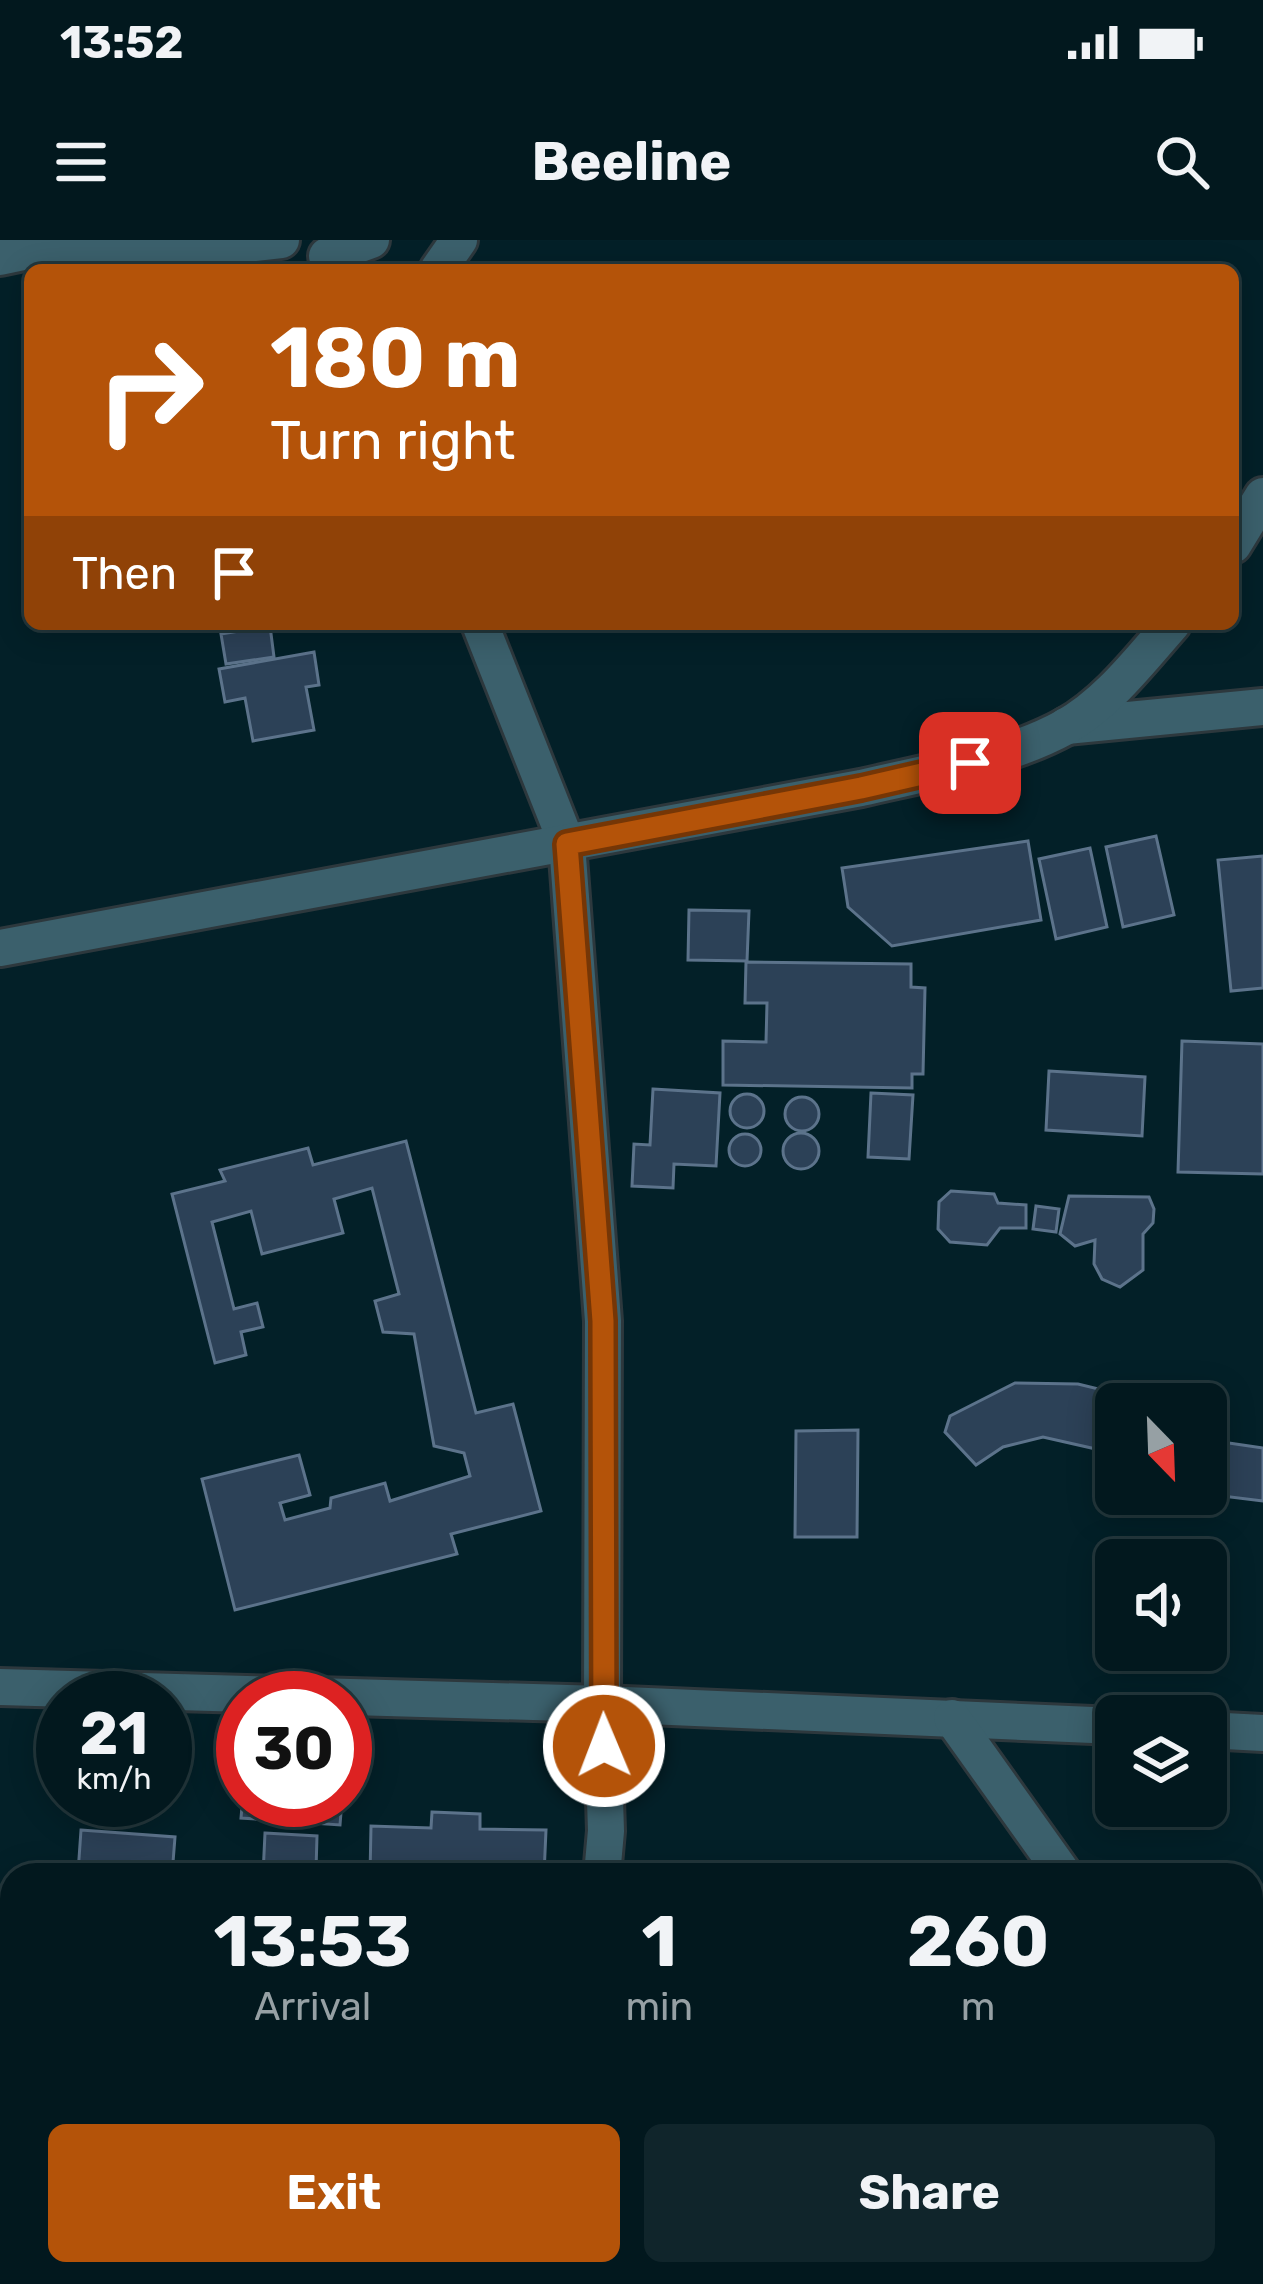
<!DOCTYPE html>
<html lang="en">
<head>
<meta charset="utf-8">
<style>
  body { margin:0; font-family:Rubik,sans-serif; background:#10252b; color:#f1f3f6; height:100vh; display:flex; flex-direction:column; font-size:45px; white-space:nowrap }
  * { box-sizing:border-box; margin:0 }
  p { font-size:39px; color:#96a0a4 }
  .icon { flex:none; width:66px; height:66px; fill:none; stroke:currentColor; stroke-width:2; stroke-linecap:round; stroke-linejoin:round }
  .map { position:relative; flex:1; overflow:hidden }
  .details { position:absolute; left:0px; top:1623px; width:1263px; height:423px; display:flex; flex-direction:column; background:#02181e; border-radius:36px 36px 0 0; box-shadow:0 6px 30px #0003,0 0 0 3px #23373c }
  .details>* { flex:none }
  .hud { position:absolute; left:24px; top:24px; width:1215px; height:366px; border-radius:18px; box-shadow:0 6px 30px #0003,0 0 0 3px #23373c; background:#b45309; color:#fff; overflow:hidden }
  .needle { width:78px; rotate:157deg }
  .buttons { position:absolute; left:1095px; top:1143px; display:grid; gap:24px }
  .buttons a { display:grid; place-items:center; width:132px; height:132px; border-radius:18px; background:#02181e; box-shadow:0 6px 30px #0003,0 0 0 3px #23373c; font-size:60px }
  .speed { position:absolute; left:36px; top:1431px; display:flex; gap:24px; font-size:60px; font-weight:700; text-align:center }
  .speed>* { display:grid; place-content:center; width:156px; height:156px; border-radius:50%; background:#02181e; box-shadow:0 6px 30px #0003,0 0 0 3px #23373c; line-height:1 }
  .speed small { font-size:30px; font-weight:400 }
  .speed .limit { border:18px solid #d22; background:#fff; color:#111 }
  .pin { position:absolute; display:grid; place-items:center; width:102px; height:102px; color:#fff; margin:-51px; border-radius:24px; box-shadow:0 6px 18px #0006 }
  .me { position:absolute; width:132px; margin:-66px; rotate:359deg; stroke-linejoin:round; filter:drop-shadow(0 0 9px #0008) }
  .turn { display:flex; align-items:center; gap:42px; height:252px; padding:0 48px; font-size:54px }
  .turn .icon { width:156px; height:156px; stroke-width:2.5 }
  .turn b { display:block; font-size:84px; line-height:102px }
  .then { display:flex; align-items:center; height:114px; padding:0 48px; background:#0003; gap:24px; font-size:45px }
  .eta { display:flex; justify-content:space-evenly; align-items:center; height:204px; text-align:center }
  .eta b { font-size:72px; font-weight:700; line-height:84px }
  .button { display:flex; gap:24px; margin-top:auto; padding:24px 48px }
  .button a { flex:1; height:138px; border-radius:18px; background:#b45309; color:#fff; font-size:48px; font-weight:700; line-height:138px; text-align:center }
  .button a+a { background:#10252b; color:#f1f3f6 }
  .status { display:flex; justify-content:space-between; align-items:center; height:84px; padding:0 60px; background:#02181e; direction:ltr }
  .status svg { height:33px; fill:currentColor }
  header { display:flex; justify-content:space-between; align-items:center; height:156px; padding:0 48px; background:#02181e; font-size:54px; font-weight:700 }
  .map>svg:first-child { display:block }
  .building { fill:#2c4157; stroke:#5c738b; stroke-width:3 }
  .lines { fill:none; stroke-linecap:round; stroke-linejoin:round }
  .minor-casing { stroke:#2d383d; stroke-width:42 }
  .minor { stroke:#3b606c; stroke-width:36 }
  .route-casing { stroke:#753606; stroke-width:30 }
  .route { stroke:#b45309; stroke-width:21 }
</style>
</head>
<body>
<div class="status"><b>13:52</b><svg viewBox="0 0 49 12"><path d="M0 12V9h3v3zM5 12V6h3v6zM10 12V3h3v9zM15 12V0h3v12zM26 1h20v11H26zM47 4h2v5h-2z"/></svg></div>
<header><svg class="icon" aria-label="menu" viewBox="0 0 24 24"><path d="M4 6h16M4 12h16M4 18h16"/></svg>Beeline<svg class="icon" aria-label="search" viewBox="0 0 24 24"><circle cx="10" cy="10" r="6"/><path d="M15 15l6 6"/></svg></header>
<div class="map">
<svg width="1263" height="2044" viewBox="0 0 1263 2044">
  <rect width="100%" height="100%" fill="#032028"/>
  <g class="building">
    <polygon points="270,386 274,417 226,424 221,394"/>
    <polygon points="314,412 319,445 306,447 314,490 253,501 245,458 225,462 219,429"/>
    <polygon points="1156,596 1174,675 1123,687 1106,607"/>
    <polygon points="1028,601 1041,680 892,706 848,667 842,628"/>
    <polygon points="1090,608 1107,687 1056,699 1039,619"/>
    <polygon points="1263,616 1263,748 1231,751 1218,620"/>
    <polygon points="689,670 749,671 747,721 688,720"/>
    <polygon points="746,722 911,724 911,747 925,748 923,834 912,834 912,848 723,845 723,801 766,802 767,763 745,763"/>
    <polygon points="1182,801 1263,804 1263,934 1178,932"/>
    <polygon points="1049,831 1145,837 1142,896 1046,890"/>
    <polygon points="653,849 720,853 716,926 674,924 673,948 632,946 634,904 650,905"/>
    <polygon points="871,853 913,855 909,919 868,917"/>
    <circle cx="747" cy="871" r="17"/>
    <circle cx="802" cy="874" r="17"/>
    <circle cx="801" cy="911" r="18"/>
    <circle cx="745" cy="910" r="16"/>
    <polygon points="406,901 476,1173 513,1164 541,1271 451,1294 457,1314 235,1370 202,1239 299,1215 310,1255 280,1263 285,1280 330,1268 331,1258 385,1243 390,1261 470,1236 464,1213 434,1206 414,1094 383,1092 375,1061 399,1054 372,948 334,959 343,993 262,1014 251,971 212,982 234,1069 257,1063 263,1087 241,1092 246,1115 215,1123 172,954 225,941 220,930 308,908 313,925"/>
    <polygon points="951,951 994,954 998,963 1026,965 1026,988 1000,988 987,1005 950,1002 938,989 939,962"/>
    <polygon points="1069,956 1149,957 1154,969 1153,983 1143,994 1143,1030 1120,1047 1102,1039 1094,1024 1095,1000 1075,1006 1060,994"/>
    <polygon points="1036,966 1059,969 1056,992 1033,989"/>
    <polygon points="1015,1143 1078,1144 1107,1151 1119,1164 1116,1164 1116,1189 1096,1209 1043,1197 1003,1207 976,1225 945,1192 950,1176"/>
    <polygon points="858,1190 857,1297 795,1297 796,1191"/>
    <polygon points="1222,1202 1263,1208 1263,1261 1214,1255"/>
    <polygon points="243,1555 243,1560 342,1560 340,1585 241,1578"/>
    <polygon points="432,1572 480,1574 480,1589 546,1590 544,1635 370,1635 371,1586 431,1588"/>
    <polygon points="81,1590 175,1597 172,1635 78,1633"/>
    <polygon points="265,1593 317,1596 316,1630 306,1629 305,1635 263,1635"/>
    <rect x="0" y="1696" width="12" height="55"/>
    <polygon points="0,1922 12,1923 12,1987 0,1987"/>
    <polygon points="1263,1976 1263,2044 1231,2044 1236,2034 1251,2034 1251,2002"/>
    <polygon points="293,2034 326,2034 329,2044 297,2044"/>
    <rect x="487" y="2034" width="132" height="10"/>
  </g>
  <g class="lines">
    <defs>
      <g id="minor">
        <polyline points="327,16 371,0"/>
        <polyline points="0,17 43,8 205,9 281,0"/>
        <polyline points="438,30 459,0"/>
        <polyline points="1233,305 1263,256"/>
        <polyline points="480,384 567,604 603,1081 602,1464 606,1591 602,1635"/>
        <polyline points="1066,486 1263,467"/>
        <path d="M0 708 861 548C925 533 1007 519 1065 487 1108 463 1140 420 1172 384"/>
        <polyline points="0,1447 602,1464 1116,1486"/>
        <polyline points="952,1478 1064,1635"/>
        <polyline points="1206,1490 1263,1493"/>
        <polyline points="0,1683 12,1682"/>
        <polyline points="1251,1870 1263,1884"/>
        <polyline points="418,2044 429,2034"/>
        <polyline points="1206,2044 1208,2034"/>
      </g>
    </defs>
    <use href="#minor" class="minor-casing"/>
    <use href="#minor" class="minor"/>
  </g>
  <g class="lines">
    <defs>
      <polyline id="route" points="604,1506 603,1081 567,604 861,548 970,523"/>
    </defs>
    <use href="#route" class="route-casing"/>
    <use href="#route" class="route"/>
  </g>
</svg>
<div class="buttons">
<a><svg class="needle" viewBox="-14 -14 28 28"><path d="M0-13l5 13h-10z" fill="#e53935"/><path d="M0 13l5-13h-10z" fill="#96a0a4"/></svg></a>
<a><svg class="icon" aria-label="sound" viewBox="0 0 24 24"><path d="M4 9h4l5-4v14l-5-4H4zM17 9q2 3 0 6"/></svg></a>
<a><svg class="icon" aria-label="layers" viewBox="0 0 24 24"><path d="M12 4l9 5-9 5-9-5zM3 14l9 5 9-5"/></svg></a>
</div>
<div class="speed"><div>21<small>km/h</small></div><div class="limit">30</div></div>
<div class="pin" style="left:970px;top:523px;background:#d93025"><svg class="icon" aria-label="arrive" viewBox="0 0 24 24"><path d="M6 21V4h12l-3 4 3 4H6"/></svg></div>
<svg class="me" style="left:604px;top:1506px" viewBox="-20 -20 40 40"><circle r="17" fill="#b45309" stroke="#fff" stroke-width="3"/><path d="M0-11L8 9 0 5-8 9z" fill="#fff"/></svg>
<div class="hud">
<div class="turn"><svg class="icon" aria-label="right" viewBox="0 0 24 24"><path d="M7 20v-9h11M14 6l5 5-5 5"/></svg><div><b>180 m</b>Turn right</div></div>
<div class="then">Then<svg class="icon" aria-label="arrive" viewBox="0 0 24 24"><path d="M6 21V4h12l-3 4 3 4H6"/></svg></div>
</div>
<section class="details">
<div class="eta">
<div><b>13:53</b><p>Arrival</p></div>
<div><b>1</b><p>min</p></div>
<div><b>260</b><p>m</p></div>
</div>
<div class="button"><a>Exit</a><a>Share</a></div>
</section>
</div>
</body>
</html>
